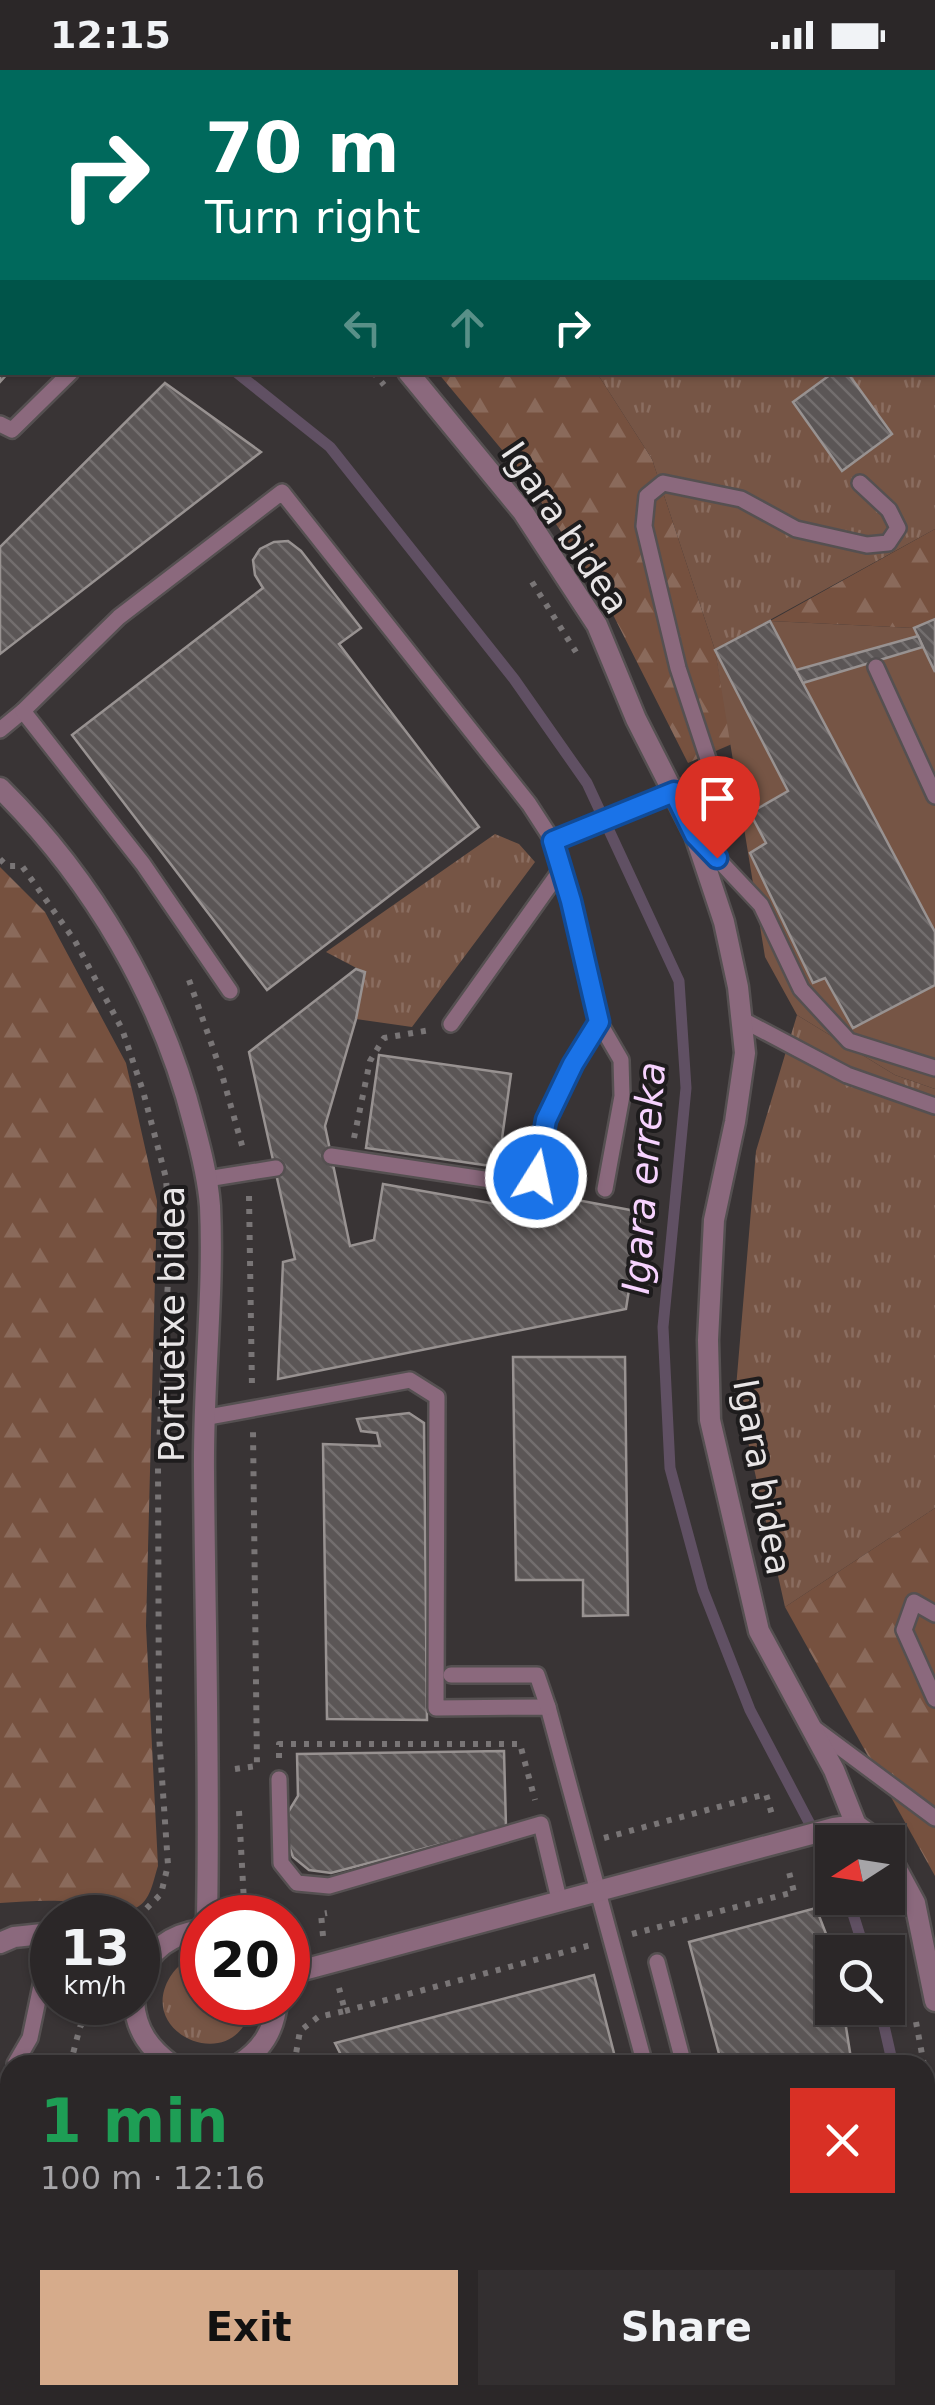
<!DOCTYPE html>
<html lang="en">
<head>
<meta charset="utf-8">
<style>
  body { margin:0; font-family:"DejaVu Sans",sans-serif; background:#332f30; color:#f1f3f6; height:100vh; display:flex; flex-direction:column; font-size:38px; white-space:nowrap }
  * { box-sizing:border-box; margin:0 }
  p { font-size:32px; color:#a6a5a8 }
  .icon { flex:none; width:55px; height:55px; fill:none; stroke:currentColor; stroke-width:2; stroke-linecap:round; stroke-linejoin:round }
  .map { position:relative; flex:1; overflow:hidden }
  .sheet { position:absolute; left:0px; top:1985px; width:935px; height:350px; display:flex; flex-direction:column; background:#2b2728; border-radius:30px 30px 0 0; box-shadow:0 2px 8px #0004,0 0 0 2px #474445 }
  .sheet>* { flex:none }
  .top-card { position:absolute; left:0px; top:0px; width:935px; height:305px; box-shadow:0 2px 8px #0004,0 0 0 2px #474445; background:#00695c; color:#fff; overflow:hidden }
  .needle { width:65px; rotate:258deg }
  .tools { position:absolute; left:815px; top:1755px; display:grid; gap:20px }
  .tools a { display:grid; place-items:center; width:90px; height:90px; border-radius:0px; background:#2b2728; box-shadow:0 2px 8px #0004,0 0 0 2px #474445; font-size:50px }
  .speed { position:absolute; left:30px; top:1825px; display:flex; gap:20px; font-size:50px; font-weight:700; text-align:center }
  .speed>* { display:grid; place-content:center; width:130px; height:130px; border-radius:50%; background:#2b2728; box-shadow:0 2px 8px #0004,0 0 0 2px #474445; line-height:1 }
  .speed small { font-size:25px; font-weight:400 }
  .speed .limit { border:15px solid #d22; background:#fff; color:#111 }
  .pin { position:absolute; display:grid; place-items:center; width:85px; height:85px; color:#fff; margin:-102px -42px; border-radius:50% 50% 50% 0; rotate:-45deg; box-shadow:0 0 10px #0007 }
  .pin .icon { rotate:45deg }
  .me { position:absolute; width:110px; margin:-55px; rotate:10deg; stroke-linejoin:round; filter:drop-shadow(0 0 8px #0008) }
  .turn { display:flex; align-items:center; gap:35px; height:210px; padding:0 40px; font-size:45px }
  .turn .icon { width:130px; height:130px; stroke-width:2.5 }
  .turn b { display:block; font-size:70px; line-height:85px }
  .lanes { display:flex; align-items:center; height:95px; padding:0 40px; background:#0003; justify-content:center; gap:50px; direction:ltr }
  .lanes .off { opacity:.35 }
  .round { display:grid; place-items:center; flex:none; width:105px; height:105px; border-radius:0px; background:#332f30 }
  .overview { display:flex; align-items:center; justify-content:space-between; height:170px; padding:0 40px }
  h1 { font-size:60px; font-weight:700; line-height:75px; color:#1e9e55 }
  .cta { display:flex; gap:20px; margin-top:auto; padding:20px 40px }
  .cta a { flex:1; height:115px; border-radius:0px; background:#d6ab8b; color:#111; font-size:40px; font-weight:700; line-height:115px; text-align:center }
  .cta a+a { background:#332f30; color:#f1f3f6 }
  .status { display:flex; justify-content:space-between; align-items:center; height:70px; padding:0 50px; background:#2b2728; direction:ltr }
  .status svg { height:28px; fill:currentColor }
  .map>svg:first-child { display:block }
  .grass { fill:url(#grass-tufts) }
  .forest { fill:url(#forest-firs) }
  .park { fill:#765545 }
  .lines { fill:none; stroke-linecap:round; stroke-linejoin:round }
  .stream { stroke:#605063; stroke-width:11 }
  .building { fill:url(#building-back-hatch); stroke:#989291; stroke-width:2.5 }
  .lane-casing { stroke:#555051; stroke-width:20 }
  .street-casing { stroke:#555051; stroke-width:25 }
  .path { stroke:#797576; stroke-width:6; stroke-dasharray:5 8; stroke-linecap:butt }
  .lane { stroke:#8b697d; stroke-width:15 }
  .street { stroke:#8b697d; stroke-width:20 }
  .lane-bridge-casing { stroke:#555051; stroke-width:20; stroke-linecap:butt }
  .lane-bridge { stroke:#8b697d; stroke-width:15 }
  .route-casing { stroke:#114b97; stroke-width:25 }
  .route { stroke:#1a73e8; stroke-width:18 }
  .labels { text-anchor:middle; dominant-baseline:central; stroke-width:8; stroke-linejoin:round; paint-order:stroke }
  .street-label { font-size:35px; fill:#e8e5e6; stroke:#1e1c1d }
  .water-label { font-size:38px; font-style:italic; fill:#f7d3ff; stroke:#1e1c1d }
</style>
</head>
<body>
<div class="status"><b>12:15</b><svg viewBox="0 0 49 12"><path d="M0 12V9h3v3zM5 12V6h3v6zM10 12V3h3v9zM15 12V0h3v12zM26 1h20v11H26zM47 4h2v5h-2z"/></svg></div>
<div class="map">
<svg width="935" height="2335" viewBox="0 0 935 2335">
  <defs>
    <pattern id="grass-tufts" width="24" height="20" patternUnits="userSpaceOnUse" patternTransform="scale(2.5)"><rect width="24" height="20" fill="#765545"/><path d="M3 7l-1-3M5 7V3M7 7l1-3M15 17l-1-3M17 17v-4M19 17l1-3" fill="none" stroke="#8a6d60"/></pattern>
    <pattern id="forest-firs" width="22" height="20" patternUnits="userSpaceOnUse" patternTransform="scale(2.5)"><rect width="22" height="20" fill="#76513f"/><path d="M5 1l3.5 6h-7zM16 11l3.5 6h-7z" fill="#8a6a5b"/></pattern>
    <pattern id="building-back-hatch" width="6" height="6" patternUnits="userSpaceOnUse" patternTransform="scale(2.5)"><rect width="6" height="6" fill="#5b5656"/><path d="M-1 5l2 2M0 0l6 6M5-1l2 2" fill="none" stroke="#736e6e"/></pattern>
  </defs>
  <rect width="100%" height="100%" fill="#393435"/>
  <g class="grass">
    <polygon points="419,0 620,0 616,2"/>
    <polygon points="935,179 935,459 715,580 652,389 597,303 932,302"/>
    <polygon points="495,764 519,774 535,792 412,957 356,949 364,902 326,882"/>
    <polygon points="797,945 895,1005 935,1019 935,1438 785,1537 736,1318 756,1081"/>
    <path d="M202 1885V1932L252 1933C240 2009 134 1966 170 1907 178 1894 189 1888 202 1885Z"/>
  </g>
  <g class="forest">
    <polygon points="701,0 935,0 935,179 933,180 932,2"/>
    <polygon points="438,303 597,303 652,389 715,580 732,674 688,693 601,521 523,405"/>
    <polygon points="935,459 935,549 914,558 770,551"/>
    <path d="M0 797 45 842 126 993 157 1131 146 1556 158 1796C153 1811 151 1830 136 1838 123 1845 110 1840 97 1836 66 1828 32 1831 0 1833Z"/>
    <polygon points="935,1438 935,1806 785,1537"/>
  </g>
  <g class="park">
    <polygon points="935,549 935,1019 895,1005 797,945 765,887 715,580 770,551 914,558"/>
    <polygon points="10,2091 10,2234 0,2219 0,2103"/>
    <polygon points="70,2325 215,2325 221,2335 77,2335"/>
  </g>
  <g class="lines">
    <g class="stream">
      <polyline points="236,302 330,377 514,609 587,713 679,911 686,1018 663,1257 670,1398 703,1520 750,1640 832,1796"/>
      <polyline points="848,1828 865,1882"/>
      <polyline points="880,1938 893,1995"/>
      <polyline points="925,2105 935,2125"/>
    </g>
  </g>
  <g class="building">
    <polygon points="0,0 15,2 2,2 2,88"/>
    <polygon points="249,0 349,0 355,2 248,2"/>
    <polygon points="0,187 2,302 9,302 0,312"/>
    <polygon points="834,302 847,302 892,364 842,401 793,332"/>
    <polygon points="165,313 261,382 0,584 0,477"/>
    <polygon points="288,471 301,481 361,558 339,574 479,757 267,920 72,665 263,518 255,505 253,490 260,479 274,472"/>
    <polygon points="935,549 935,602 914,558"/>
    <polygon points="770,551 935,862 935,915 853,958 825,908 813,913 750,783 766,773 750,743 788,721 715,580"/>
    <polygon points="918,566 923,577 803,613 796,600"/>
    <polygon points="356,899 365,902 356,949 325,1056 350,1176 374,1170 383,1114 541,1142 545,1124 641,1142 626,1239 278,1309 283,1192 295,1189 249,982"/>
    <polygon points="379,985 511,1004 498,1097 366,1078"/>
    <polygon points="513,1287 625,1287 628,1545 583,1546 583,1510 516,1510"/>
    <polygon points="409,1343 424,1353 427,1650 327,1649 323,1374 380,1376 377,1363 361,1361 357,1349"/>
    <polygon points="504,1681 506,1757 331,1803 309,1800 293,1787 286,1768 287,1744 298,1726 297,1684"/>
    <polygon points="816,1838 833,1882 832,1938 843,1938 852,1995 722,1995 689,1872"/>
    <polygon points="594,1905 617,1995 346,1995 335,1973"/>
    <polygon points="0,2032 10,2041 0,2056"/>
    <polygon points="925,2242 935,2256 935,2307 925,2314"/>
    <polygon points="10,2299 10,2325 45,2325 52,2335 0,2335 0,2305"/>
    <polygon points="542,2325 630,2325 614,2335 548,2335"/>
    <polygon points="779,2325 907,2325 891,2335 763,2335"/>
  </g>
  <g class="lines">
    <defs>
      <g id="lane">
        <polyline points="20,0 23,2"/>
        <polyline points="137,0 141,2"/>
        <polyline points="227,0 227,2"/>
        <polyline points="626,0 632,2"/>
        <polyline points="119,2 121,0"/>
        <polyline points="574,2 580,0"/>
        <polyline points="0,97 2,98"/>
        <polyline points="0,158 2,160"/>
        <polyline points="0,354 12,360 71,302"/>
        <polyline points="876,597 935,726"/>
        <polyline points="0,660 23,641"/>
        <polyline points="674,722 712,701 678,598 644,456 647,426 663,413 741,429 796,459 867,475 888,473 898,458 889,440 860,413"/>
        <polyline points="698,768 761,835 801,919 849,971 935,998"/>
        <polyline points="230,921 143,794 23,641 119,547 282,422 529,734 553,771 571,831 599,952 573,994 547,1050 536,1107 518,1114 331,1086"/>
        <polyline points="741,949 847,1005 935,1036"/>
        <polyline points="599,952 621,990 622,1026 605,1119"/>
        <polyline points="451,954 560,801"/>
        <polyline points="207,1109 276,1098"/>
        <polyline points="203,1348 410,1310 437,1327 436,1638 548,1637 645,1995"/>
        <polyline points="935,1544 914,1532 904,1560 935,1629"/>
        <polyline points="451,1605 537,1605 548,1637"/>
        <polyline points="814,1658 935,1748"/>
        <polyline points="279,1709 281,1793 297,1813 329,1816 541,1754 559,1829"/>
        <polyline points="657,1892 684,1995"/>
        <polyline points="15,1994 30,1968 52,1863"/>
        <polyline points="640,2335 655,2325"/>
        <polyline points="684,2335 700,2325"/>
        <polyline points="728,2335 743,2325"/>
      </g>
      <g id="street">
        <polyline points="89,0 92,2"/>
        <polyline points="408,302 523,442 597,555 636,649 695,765 724,852 738,917 745,983 735,1052 714,1150 708,1270 710,1350 759,1561 834,1700 856,1755"/>
        <path d="M0 718C93 810 162 928 194 1055 201 1081 208 1108 210 1136 214 1224 203 1313 204 1401 205 1550 210 1699 207 1848"/>
        <polyline points="888,1783 915,1833 935,1931"/>
        <polyline points="0,1873 14,1867 52,1863"/>
        <polyline points="288,1904 834,1758 856,1755 880,1772"/>
        <path d="M138 1909C150 1879 171 1864 202 1860"/>
        <path d="M134 1932C136 1961 150 1979 172 1995"/>
        <path d="M238 1995C262 1980 274 1961 277 1932"/>
        <polyline points="453,2325 459,2335"/>
      </g>
    </defs>
    <use href="#lane" class="lane-casing"/>
    <use href="#street" class="street-casing"/>
    <g class="path">
      <polyline points="373,302 384,315"/>
      <polyline points="532,512 576,582"/>
      <polyline points="0,789 7,796 22,796 75,871 122,959 143,1021 166,1108 170,1174 158,1394 159,1665 168,1795 161,1824 141,1844 133,1848"/>
      <polyline points="189,910 221,1001 243,1079"/>
      <polyline points="354,1068 370,991 384,968 430,960"/>
      <polyline points="557,1111 584,1115"/>
      <polyline points="249,1126 252,1318"/>
      <polyline points="279,1688 279,1674 520,1674 535,1730"/>
      <polyline points="235,1699 257,1696 253,1361"/>
      <polyline points="239,1741 244,1832 257,1848"/>
      <polyline points="604,1768 766,1724 773,1748"/>
      <polyline points="66,1840 101,1848"/>
      <polyline points="632,1864 794,1822 788,1798"/>
      <polyline points="323,1866 321,1844 327,1843"/>
      <polyline points="345,1941 591,1875"/>
      <polyline points="916,1952 924,1995"/>
      <polyline points="70,1995 80,1957 96,1932"/>
      <polyline points="294,1995 300,1961 318,1947 345,1941 339,1918"/>
      <polyline points="925,1999 935,2035"/>
      <polyline points="202,2325 208,2335"/>
      <polyline points="393,2325 399,2335"/>
      <polyline points="504,2325 510,2335"/>
    </g>
    <use href="#lane" class="lane"/>
    <use href="#street" class="street"/>
    <defs>
      <polyline id="lane-bridge" points="553,771 674,722"/>
    </defs>
    <use href="#lane-bridge" class="lane-bridge-casing"/>
    <use href="#lane-bridge" class="lane-bridge"/>
  </g>
  <g class="lines">
    <defs>
      <polyline id="route" points="536,1107 546,1050 573,994 599,952 571,831 553,771 674,722 695,765 717,788"/>
    </defs>
    <use href="#route" class="route-casing"/>
    <use href="#route" class="route"/>
  </g>
  <g class="labels">
    <g class="street-label">
      <text transform="translate(565 458) rotate(56)">Igara bidea</text>
      <text transform="translate(172 1254) rotate(-90)">Portuetxe bidea</text>
      <text transform="translate(762 1407) rotate(80)">Igara bidea</text>
    </g>
    <g class="water-label">
      <text transform="translate(644 1108) rotate(-86)">Igara erreka</text>
    </g>
  </g>
</svg>
<div class="tools">
<a><svg class="needle" viewBox="-14 -14 28 28"><path d="M0-13l5 13h-10z" fill="#e53935"/><path d="M0 13l5-13h-10z" fill="#a6a5a8"/></svg></a>
<a><svg class="icon" aria-label="search" viewBox="0 0 24 24"><circle cx="10" cy="10" r="6"/><path d="M15 15l6 6"/></svg></a>
</div>
<div class="speed"><div>13<small>km/h</small></div><div class="limit">20</div></div>
<div class="pin" style="left:717px;top:788px;background:#d93025"><svg class="icon" aria-label="arrive" viewBox="0 0 24 24"><path d="M6 21V4h12l-3 4 3 4H6"/></svg></div>
<svg class="me" style="left:536px;top:1107px" viewBox="-20 -20 40 40"><circle r="17" fill="#1a73e8" stroke="#fff" stroke-width="3"/><path d="M0-11L8 9 0 5-8 9z" fill="#fff"/></svg>
<div class="top-card">
<div class="turn"><svg class="icon" aria-label="right" viewBox="0 0 24 24"><path d="M7 20v-9h11M14 6l5 5-5 5"/></svg><div><b>70 m</b>Turn right</div></div>
<div class="lanes"><svg class="icon off" aria-label="left" viewBox="0 0 24 24"><path d="M17 20v-9H6M10 6l-5 5 5 5"/></svg><svg class="icon off" aria-label="ahead" viewBox="0 0 24 24"><path d="M12 20V5M6 11l6-6 6 6"/></svg><svg class="icon" aria-label="right" viewBox="0 0 24 24"><path d="M7 20v-9h11M14 6l5 5-5 5"/></svg></div>
</div>
<section class="sheet">
<div class="overview"><div><h1>1 min</h1><p>100 m · 12:16</p></div><a class="round" style="background:#d93025;color:#fff"><svg class="icon" aria-label="close" viewBox="0 0 24 24"><path d="M6 6l12 12M18 6L6 18"/></svg></a></div>
<div class="cta"><a>Exit</a><a>Share</a></div>
</section>
</div>
</body>
</html>
